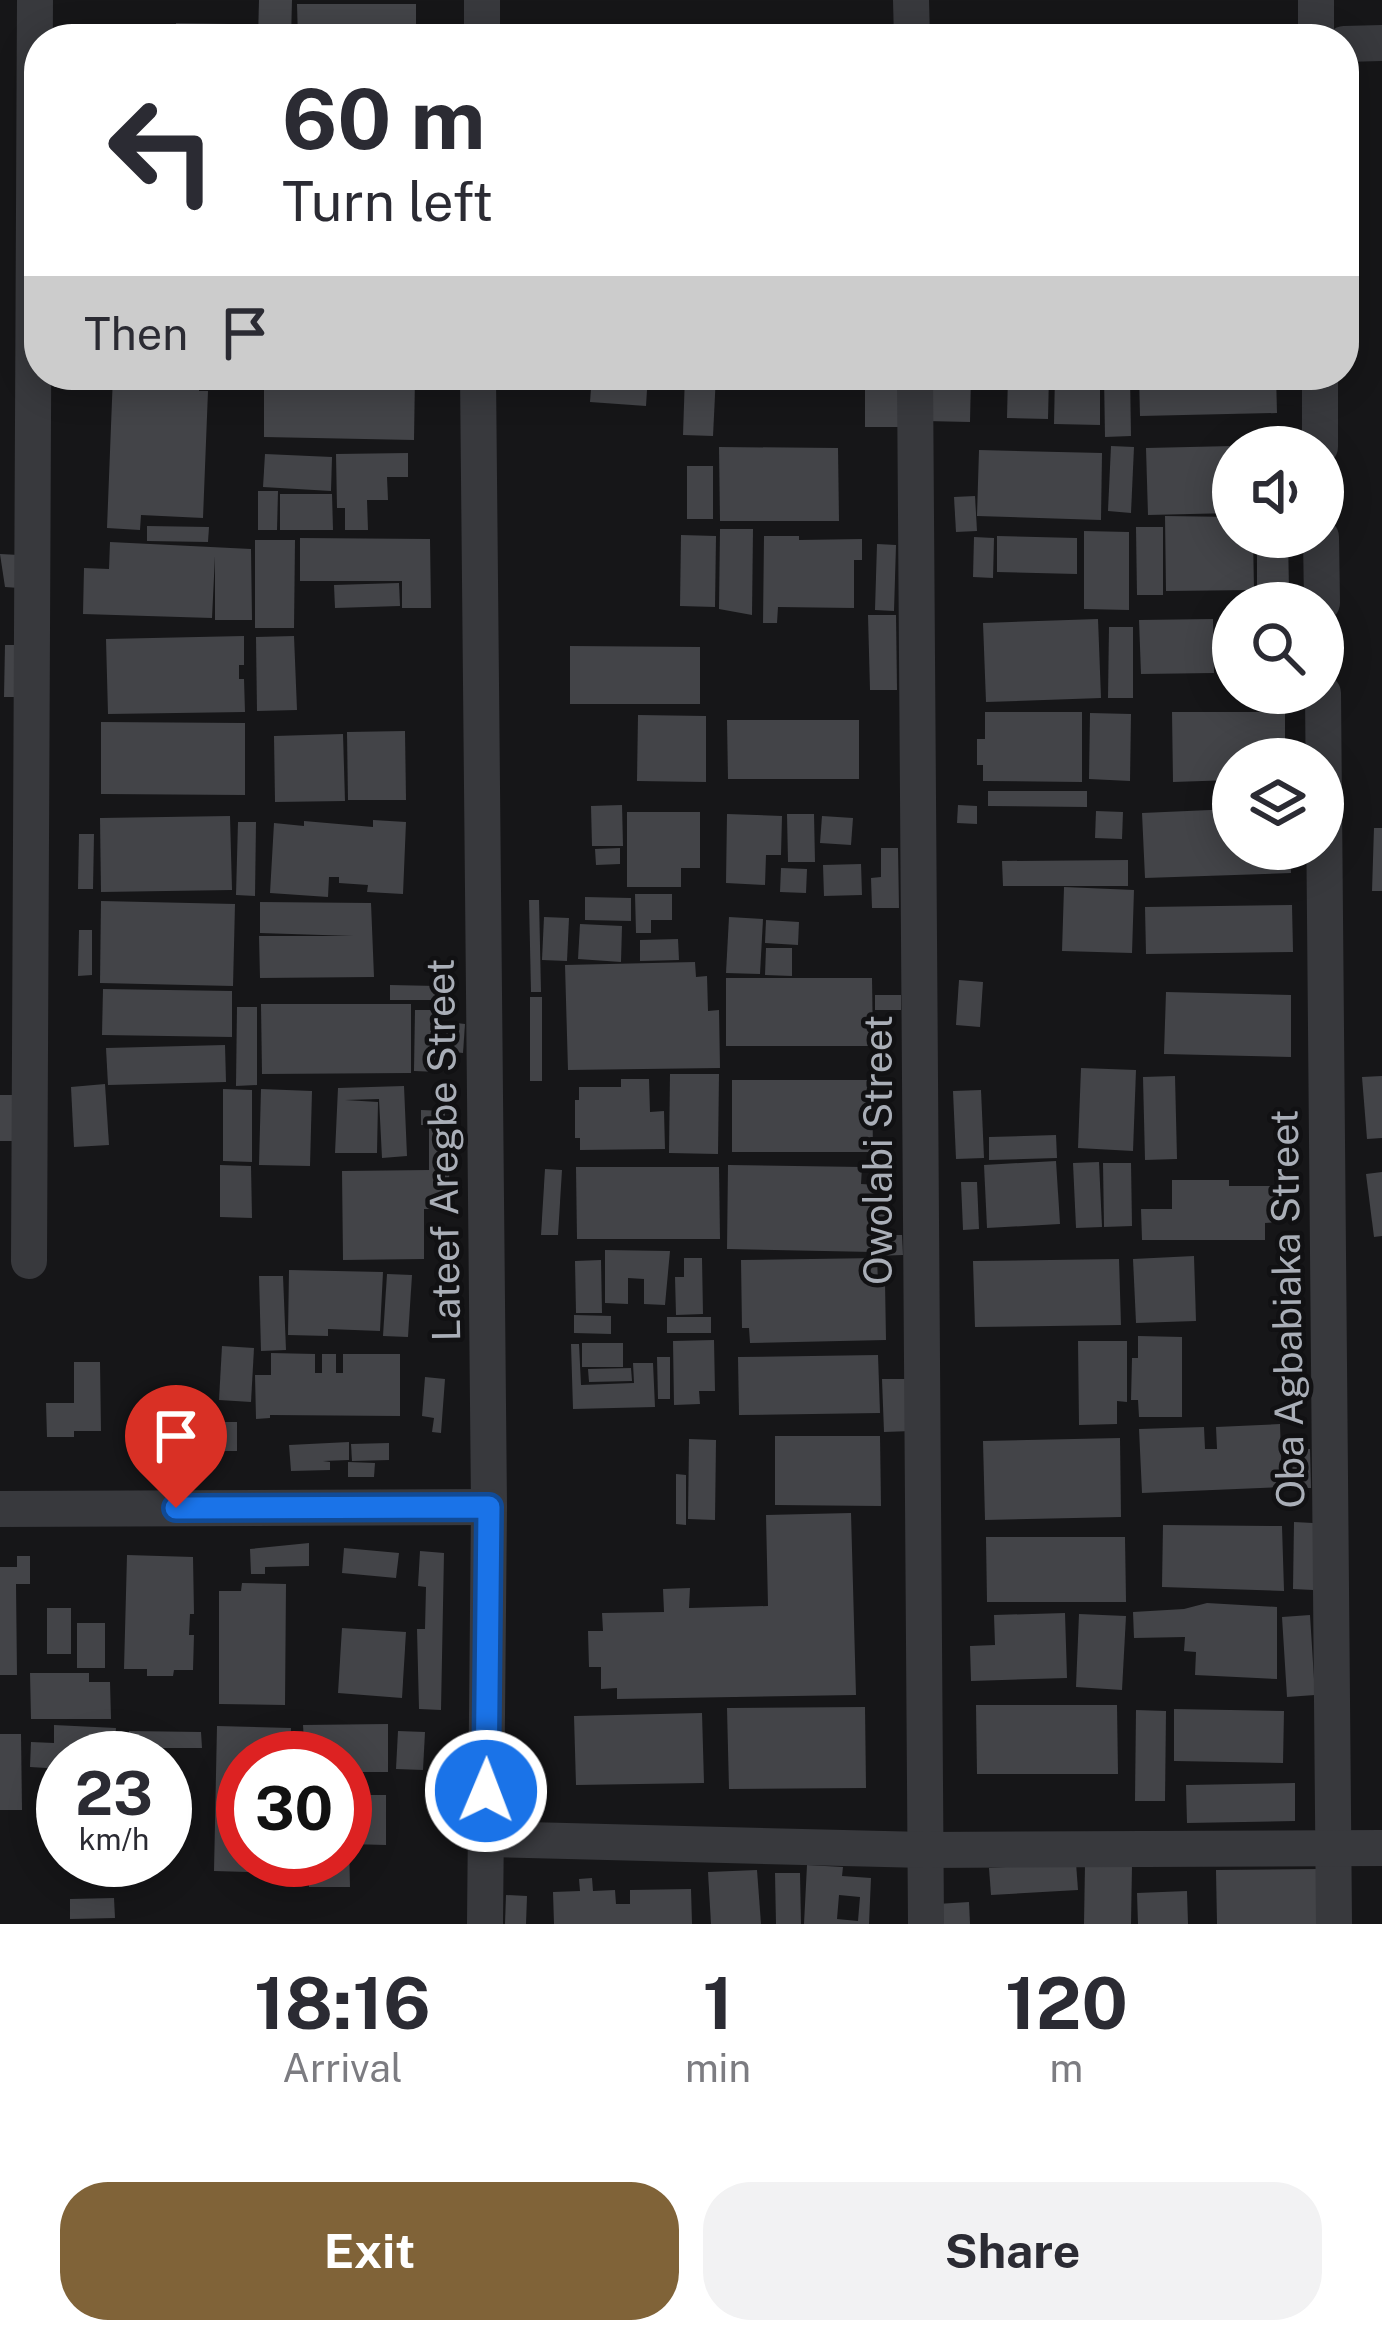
<!DOCTYPE html>
<html lang="en">
<head>
<meta charset="utf-8">
<style>
  body { margin:0; font-family:"Public Sans",sans-serif; background:#f2f2f3; color:#2b2b33; height:100vh; display:flex; flex-direction:column; font-size:45px; white-space:nowrap }
  * { box-sizing:border-box; margin:0 }
  p { font-size:39px; color:#7c7c81 }
  .icon { flex:none; width:66px; height:66px; fill:none; stroke:currentColor; stroke-width:2; stroke-linecap:round; stroke-linejoin:round }
  .map { position:relative; height:1924px; overflow:hidden }
  .drawer { display:flex; flex-direction:column; background:#fff; flex:1 }
  .drawer>* { flex:none }
  .banner { position:absolute; left:24px; top:24px; width:1335px; height:366px; border-radius:48px; box-shadow:0 6px 30px #0003; background:#fff; color:#2b2b33; overflow:hidden }
  .controls { position:absolute; left:1212px; top:426px; display:grid; gap:24px }
  .controls a { display:grid; place-items:center; width:132px; height:132px; border-radius:50%; background:#fff; box-shadow:0 6px 30px #0003; font-size:60px }
  .speed { position:absolute; left:36px; top:1731px; display:flex; gap:24px; font-size:60px; font-weight:700; text-align:center }
  .speed>* { display:grid; place-content:center; width:156px; height:156px; border-radius:50%; background:#fff; box-shadow:0 6px 30px #0003; line-height:1 }
  .speed small { font-size:30px; font-weight:400 }
  .speed .limit { border:18px solid #d22; background:#fff; color:#111 }
  .pin { position:absolute; display:grid; place-items:center; width:102px; height:102px; color:#fff; margin:-123px -51px; border-radius:50% 50% 50% 0; rotate:-45deg; box-shadow:0 0 12px #0007 }
  .pin .icon { rotate:45deg }
  .me { position:absolute; width:132px; margin:-66px; rotate:1deg; stroke-linejoin:round; filter:drop-shadow(0 0 9px #0008) }
  .turn { display:flex; align-items:center; gap:42px; height:252px; padding:0 60px; font-size:54px }
  .turn .icon { width:156px; height:156px; stroke-width:2.5 }
  .turn b { display:block; font-size:84px; line-height:102px }
  .then { display:flex; align-items:center; height:114px; padding:0 60px; background:#0003; gap:24px; font-size:45px }
  .eta { display:flex; justify-content:space-evenly; align-items:center; height:204px; text-align:center }
  .eta b { font-size:72px; font-weight:700; line-height:84px }
  .cta { display:flex; gap:24px; margin-top:auto; padding:24px 60px }
  .cta a { flex:1; height:138px; border-radius:48px; background:#806338; color:#fff; font-size:48px; font-weight:700; line-height:138px; text-align:center }
  .cta a+a { background:#f2f2f3; color:#2b2b33 }
  .map>svg:first-child { display:block }
  .building { fill:#434448; fill-rule:evenodd }
  .lines { fill:none; stroke-linecap:round; stroke-linejoin:round }
  .street { stroke:#38393d; stroke-width:36 }
  .route-casing { stroke:#114b97; stroke-width:30 }
  .route { stroke:#1a73e8; stroke-width:21 }
  .labels { text-anchor:middle; dominant-baseline:central; stroke-width:9; stroke-linejoin:round; paint-order:stroke }
  .street-label { font-size:39px; fill:#a9aeb7; stroke:#111113 }
</style>
</head>
<body>
<div class="map">
<svg width="1382" height="1924" viewBox="0 0 1382 1924">
  <rect width="100%" height="100%" fill="#161618"/>
  <g class="building">
    <polygon points="259,0 292,0 291,39 258,39"/>
    <polygon points="297,4 416,4 416,39 298,39"/>
    <polygon points="176,23 231,24 231,39 176,39"/>
    <polygon points="113,375 199,375 199,391 208,391 203,518 141,515 140,530 107,528"/>
    <polygon points="264,375 415,375 414,440 264,437"/>
    <polygon points="592,375 648,375 646,406 590,402"/>
    <polygon points="685,375 716,375 713,436 683,435"/>
    <polygon points="926,375 971,375 970,422 925,421"/>
    <polygon points="1008,375 1049,375 1048,419 1007,418"/>
    <polygon points="1055,375 1100,375 1100,425 1054,424"/>
    <polygon points="1104,375 1130,375 1131,436 1105,437"/>
    <polygon points="1139,375 1276,375 1277,413 1140,416"/>
    <rect x="865" y="377" width="33" height="50"/>
    <polygon points="1111,446 1134,447 1131,513 1108,511"/>
    <polygon points="1233,446 1233,513 1148,515 1146,448"/>
    <polygon points="719,447 838,448 839,521 720,521"/>
    <polygon points="979,450 1102,453 1101,520 977,516"/>
    <polygon points="408,453 408,477 387,477 388,500 367,500 368,530 345,530 345,508 337,508 336,454"/>
    <polygon points="265,454 332,457 331,491 263,487"/>
    <rect x="687" y="466" width="26" height="53"/>
    <polygon points="258,491 278,491 277,530 258,530"/>
    <polygon points="280,494 332,494 333,530 280,530"/>
    <polygon points="975,496 977,531 956,532 954,497"/>
    <polygon points="1165,516 1233,517 1233,537 1253,537 1254,590 1166,591"/>
    <polygon points="147,526 209,527 208,542 147,541"/>
    <polygon points="1136,527 1163,527 1163,595 1137,595"/>
    <polygon points="720,529 753,529 752,615 719,609"/>
    <polygon points="1084,531 1129,532 1129,610 1084,609"/>
    <polygon points="681,535 716,536 715,607 680,606"/>
    <polygon points="764,536 799,536 799,540 862,539 862,560 854,560 854,608 778,607 777,623 763,623"/>
    <polygon points="997,536 1077,538 1077,574 997,572"/>
    <polygon points="974,537 994,538 993,578 973,577"/>
    <polygon points="1257,537 1288,537 1289,591 1257,591"/>
    <polygon points="300,538 430,539 431,608 402,608 402,581 300,581"/>
    <polygon points="255,540 295,540 294,628 255,628"/>
    <polygon points="110,542 251,549 252,620 215,620 215,556 212,618 83,614 84,568 109,569"/>
    <polygon points="877,544 896,545 894,611 875,610"/>
    <polygon points="0,554 19,555 19,588 5,587"/>
    <polygon points="399,583 400,606 335,608 334,585"/>
    <polygon points="868,615 896,615 897,690 870,690"/>
    <polygon points="1223,617 1233,617 1233,676 1223,677"/>
    <polygon points="1098,619 1101,698 986,702 983,623"/>
    <polygon points="1213,619 1214,673 1141,674 1139,620"/>
    <polygon points="1109,627 1133,627 1133,698 1108,698"/>
    <polygon points="244,636 244,665 239,665 239,679 244,679 245,712 108,714 106,639"/>
    <polygon points="294,636 297,710 257,711 256,637"/>
    <polygon points="5,645 19,645 19,697 4,697"/>
    <polygon points="570,646 700,647 700,704 570,704"/>
    <polygon points="985,712 1082,712 1082,782 983,781 983,765 977,765 977,739 985,739"/>
    <polygon points="1172,712 1285,712 1285,759 1233,759 1233,780 1173,782"/>
    <polygon points="1090,713 1131,714 1130,781 1089,779"/>
    <polygon points="638,715 706,716 706,782 637,781"/>
    <polygon points="727,720 859,720 859,779 728,779"/>
    <polygon points="101,722 245,723 245,795 101,794"/>
    <polygon points="405,731 406,800 348,800 347,732"/>
    <polygon points="343,734 345,801 275,802 274,736"/>
    <polygon points="988,791 1087,791 1087,807 988,806"/>
    <polygon points="622,805 623,846 592,846 591,806"/>
    <polygon points="958,805 977,806 977,824 957,823"/>
    <polygon points="1233,809 1233,849 1290,849 1291,873 1145,878 1142,813"/>
    <polygon points="1096,811 1123,812 1122,839 1095,838"/>
    <polygon points="627,812 700,812 700,868 681,868 681,887 627,887"/>
    <polygon points="727,814 782,816 781,855 766,855 765,885 726,883"/>
    <polygon points="787,814 814,814 815,862 788,862"/>
    <polygon points="230,816 232,890 101,892 100,818"/>
    <polygon points="822,816 853,818 851,845 820,843"/>
    <polygon points="373,820 406,822 403,894 367,892 368,885 339,883 339,877 329,877 328,897 270,893 274,823 304,826 304,821 373,827"/>
    <polygon points="238,822 256,822 255,896 236,895"/>
    <polygon points="1374,828 1382,828 1382,891 1372,891"/>
    <polygon points="79,834 94,834 93,889 78,889"/>
    <polygon points="620,848 620,864 596,865 595,849"/>
    <polygon points="881,848 898,848 899,908 872,908 871,878 881,877"/>
    <polygon points="1128,860 1128,886 1003,886 1002,861"/>
    <polygon points="861,864 862,895 824,896 823,865"/>
    <polygon points="781,868 807,869 806,893 780,892"/>
    <polygon points="1064,887 1134,890 1132,953 1062,951"/>
    <polygon points="635,894 672,894 672,920 651,920 651,933 636,933"/>
    <polygon points="585,897 631,898 631,921 585,920"/>
    <polygon points="529,900 539,900 541,992 531,992"/>
    <polygon points="101,901 235,904 233,986 100,983"/>
    <polygon points="260,902 371,903 374,977 260,978 259,936 353,936 260,933"/>
    <polygon points="1292,905 1293,952 1146,954 1145,907"/>
    <polygon points="544,917 569,918 567,961 542,960"/>
    <polygon points="729,917 763,919 760,974 726,973"/>
    <polygon points="766,920 799,922 798,945 765,943"/>
    <polygon points="580,924 622,926 621,962 578,959"/>
    <polygon points="79,930 92,930 92,975 78,976"/>
    <polygon points="678,939 679,960 640,961 640,940"/>
    <polygon points="766,948 792,948 792,976 765,975"/>
    <polygon points="695,962 696,977 707,976 708,1011 719,1010 720,1068 568,1070 565,965"/>
    <polygon points="726,978 872,978 873,1046 726,1046"/>
    <polygon points="959,980 983,982 980,1027 956,1025"/>
    <polygon points="390,985 437,986 437,1000 390,1000"/>
    <polygon points="103,989 232,991 232,1037 102,1035"/>
    <polygon points="1166,992 1291,995 1291,1057 1164,1054"/>
    <rect x="875" y="995" width="26" height="15"/>
    <rect x="530" y="997" width="12" height="84"/>
    <polygon points="261,1004 411,1004 411,1073 262,1074"/>
    <polygon points="237,1007 257,1007 257,1085 236,1086"/>
    <polygon points="415,1010 440,1010 439,1072 414,1071"/>
    <polygon points="447,1022 465,1024 463,1053 445,1051"/>
    <polygon points="225,1045 226,1082 108,1085 106,1048"/>
    <polygon points="1081,1068 1136,1070 1133,1151 1078,1148"/>
    <polygon points="670,1074 719,1074 718,1154 669,1153"/>
    <polygon points="1175,1076 1177,1159 1145,1160 1143,1077"/>
    <polygon points="1382,1076 1382,1138 1367,1139 1362,1077"/>
    <polygon points="621,1079 649,1079 650,1112 664,1111 665,1149 580,1150 580,1138 575,1138 575,1100 579,1100 579,1087 621,1087"/>
    <polygon points="732,1080 872,1080 873,1152 732,1152"/>
    <polygon points="105,1084 109,1145 74,1147 71,1087"/>
    <polygon points="404,1086 407,1156 382,1158 379,1099 345,1100 378,1102 377,1153 335,1153 338,1088"/>
    <polygon points="223,1089 252,1090 252,1162 223,1161"/>
    <polygon points="261,1089 312,1091 310,1166 259,1165"/>
    <polygon points="981,1090 984,1158 956,1159 953,1091"/>
    <polygon points="0,1095 18,1095 19,1141 0,1141"/>
    <polygon points="421,1110 445,1111 445,1170 449,1170 450,1209 424,1209 424,1259 343,1260 342,1171 429,1170 429,1125 421,1125"/>
    <polygon points="1056,1135 1057,1158 989,1160 989,1137"/>
    <polygon points="1056,1161 1060,1224 987,1228 984,1165"/>
    <polygon points="1099,1162 1102,1227 1076,1228 1073,1163"/>
    <polygon points="1103,1163 1131,1163 1132,1226 1104,1227"/>
    <polygon points="220,1165 251,1166 252,1218 220,1217"/>
    <polygon points="728,1165 862,1167 861,1184 878,1185 878,1209 888,1209 887,1233 873,1233 873,1252 727,1249"/>
    <polygon points="576,1167 719,1167 720,1239 577,1239"/>
    <polygon points="545,1169 562,1170 558,1235 541,1235"/>
    <polygon points="1382,1172 1382,1236 1374,1237 1366,1174"/>
    <polygon points="1172,1180 1229,1180 1229,1186 1277,1186 1277,1222 1265,1223 1265,1240 1142,1240 1141,1209 1172,1209"/>
    <polygon points="961,1182 977,1182 979,1229 963,1230"/>
    <polygon points="874,1235 902,1235 903,1255 875,1256"/>
    <polygon points="605,1250 670,1251 665,1305 644,1304 644,1279 628,1278 628,1304 605,1303"/>
    <polygon points="1194,1256 1196,1321 1136,1323 1133,1259"/>
    <polygon points="684,1258 702,1258 703,1314 676,1315 675,1277 684,1277"/>
    <polygon points="877,1258 878,1282 885,1282 886,1340 750,1343 749,1328 742,1328 741,1260"/>
    <polygon points="1119,1259 1121,1325 975,1327 973,1261"/>
    <polygon points="601,1260 602,1313 576,1313 575,1261"/>
    <polygon points="289,1270 383,1272 380,1331 328,1329 328,1336 288,1335"/>
    <polygon points="387,1274 412,1275 408,1337 383,1336"/>
    <polygon points="259,1276 283,1276 286,1350 261,1351"/>
    <polygon points="574,1315 611,1316 611,1334 574,1333"/>
    <rect x="667" y="1317" width="44" height="16"/>
    <polygon points="1138,1336 1182,1337 1182,1417 1139,1417 1138,1400 1131,1400 1132,1358 1138,1358"/>
    <polygon points="714,1340 715,1391 699,1391 700,1404 674,1405 673,1341"/>
    <polygon points="1078,1341 1127,1341 1127,1402 1117,1401 1117,1424 1079,1425"/>
    <rect x="582" y="1343" width="41" height="24"/>
    <polygon points="571,1344 579,1344 581,1385 634,1383 633,1363 653,1363 655,1407 573,1409"/>
    <polygon points="222,1346 254,1348 251,1402 219,1400"/>
    <polygon points="271,1353 315,1354 315,1373 322,1373 322,1354 336,1354 336,1373 343,1373 343,1354 400,1354 400,1416 270,1415 270,1418 256,1419 255,1375 271,1375"/>
    <polygon points="878,1355 880,1413 739,1415 738,1357"/>
    <polygon points="657,1357 670,1357 670,1399 658,1399"/>
    <polygon points="74,1362 100,1362 101,1431 74,1431 74,1437 47,1437 46,1403 74,1403"/>
    <polygon points="631,1368 632,1381 589,1382 588,1369"/>
    <polygon points="425,1377 445,1379 441,1433 432,1432 434,1418 422,1416"/>
    <polygon points="882,1379 910,1379 912,1431 884,1432"/>
    <polygon points="147,1422 194,1424 193,1463 146,1461"/>
    <polygon points="196,1422 237,1422 237,1451 198,1451"/>
    <polygon points="1280,1424 1282,1487 1142,1493 1139,1429 1204,1427 1205,1449 1217,1449 1216,1427"/>
    <polygon points="775,1436 880,1436 881,1506 775,1505"/>
    <polygon points="1120,1438 1121,1517 985,1520 983,1441"/>
    <polygon points="689,1439 716,1440 715,1520 688,1519"/>
    <polygon points="349,1442 349,1460 323,1461 330,1462 330,1470 291,1471 289,1445"/>
    <polygon points="389,1443 389,1460 352,1461 351,1444"/>
    <polygon points="1292,1449 1310,1449 1311,1488 1293,1488"/>
    <polygon points="348,1462 375,1463 374,1477 348,1477"/>
    <polygon points="676,1474 686,1475 686,1525 676,1524"/>
    <polygon points="851,1513 856,1695 617,1699 617,1688 601,1689 601,1667 589,1667 588,1631 603,1631 602,1613 664,1612 663,1589 690,1588 689,1608 768,1606 766,1515"/>
    <polygon points="1294,1522 1313,1523 1313,1590 1293,1589"/>
    <polygon points="1163,1525 1282,1526 1284,1591 1162,1587"/>
    <polygon points="986,1537 1125,1537 1126,1602 987,1602"/>
    <polygon points="309,1543 309,1566 265,1567 265,1574 251,1574 250,1549"/>
    <polygon points="344,1548 399,1553 396,1578 342,1573"/>
    <polygon points="420,1551 444,1553 441,1710 419,1709 417,1629 425,1629 426,1587 418,1586"/>
    <polygon points="127,1555 193,1557 194,1614 190,1614 189,1635 194,1635 193,1670 174,1670 173,1676 147,1676 147,1669 124,1669"/>
    <polygon points="17,1556 30,1556 30,1584 16,1584 17,1675 0,1675 0,1567 17,1567"/>
    <polygon points="242,1583 286,1584 285,1705 219,1704 219,1591 241,1591"/>
    <polygon points="1207,1603 1277,1607 1277,1679 1195,1675 1196,1652 1184,1651 1185,1637 1134,1638 1133,1612 1184,1609"/>
    <rect x="47" y="1608" width="24" height="46"/>
    <polygon points="1065,1613 1067,1678 971,1681 970,1646 995,1645 994,1615"/>
    <polygon points="1079,1614 1126,1616 1122,1690 1076,1687"/>
    <polygon points="1310,1615 1315,1695 1287,1697 1282,1617"/>
    <rect x="77" y="1623" width="28" height="45"/>
    <polygon points="342,1628 406,1632 402,1698 338,1693"/>
    <polygon points="30,1673 89,1673 89,1682 110,1682 111,1719 31,1719"/>
    <polygon points="976,1705 1117,1705 1118,1774 977,1774"/>
    <polygon points="865,1707 866,1788 729,1789 727,1708"/>
    <polygon points="1174,1709 1284,1711 1283,1763 1174,1761"/>
    <polygon points="1136,1710 1166,1711 1165,1801 1135,1801"/>
    <polygon points="702,1713 704,1783 576,1785 574,1716"/>
    <polygon points="388,1724 388,1772 345,1772 345,1758 305,1758 303,1725"/>
    <polygon points="54,1725 116,1728 114,1758 63,1758 63,1769 30,1767 31,1742 54,1743"/>
    <polygon points="217,1726 291,1728 290,1753 260,1752 260,1758 243,1758 243,1860 287,1860 287,1873 214,1871"/>
    <polygon points="129,1731 201,1732 202,1748 129,1748"/>
    <polygon points="398,1731 425,1732 423,1770 396,1769"/>
    <polygon points="0,1734 21,1734 22,1810 0,1810"/>
    <polygon points="1295,1783 1295,1821 1187,1823 1186,1785"/>
    <polygon points="345,1795 386,1795 386,1845 349,1844 350,1887 309,1887 309,1860 345,1860"/>
    <polygon points="1076,1863 1078,1890 991,1895 989,1868"/>
    <path d="M807 1865 843 1867 842 1876 871 1878 869 1924H804ZM839 1895 860 1897 858 1921 837 1919Z"/>
    <polygon points="1085,1865 1132,1865 1131,1924 1084,1924"/>
    <polygon points="1321,1869 1322,1924 1217,1924 1216,1870"/>
    <polygon points="757,1870 761,1924 711,1924 708,1872"/>
    <polygon points="775,1873 800,1873 801,1924 776,1924"/>
    <polygon points="592,1878 593,1891 615,1890 616,1904 630,1904 630,1890 691,1889 692,1924 554,1924 553,1892 580,1891 579,1879"/>
    <polygon points="1187,1891 1188,1924 1138,1924 1137,1893"/>
    <polygon points="506,1895 527,1896 526,1924 505,1924"/>
    <polygon points="114,1898 115,1918 70,1919 70,1899"/>
    <polygon points="969,1902 970,1924 938,1924 937,1904"/>
  </g>
  <g class="lines">
    <g class="street">
      <polyline points="482,0 482,39"/>
      <polyline points="911,0 912,39"/>
      <polyline points="1316,39 1316,0"/>
      <polyline points="1344,44 1382,43"/>
      <polyline points="478,375 489,1507 485,1924"/>
      <polyline points="915,375 926,1924"/>
      <polyline points="1320,375 1320,447"/>
      <polyline points="1321,537 1322,603"/>
      <polyline points="1323,693 1334,1924"/>
      <polyline points="29,1261 35,0"/>
      <polyline points="0,1509 489,1507"/>
      <polyline points="486,1839 925,1850 1382,1848"/>
    </g>
  </g>
  <g class="lines">
    <defs>
      <polyline id="route" points="176,1508 489,1507 486,1791"/>
    </defs>
    <use href="#route" class="route-casing"/>
    <use href="#route" class="route"/>
  </g>
  <g class="labels">
    <g class="street-label">
      <text transform="translate(443 1150) rotate(-91)">Lateef Aregbe Street</text>
      <text transform="translate(878 1150) rotate(-90)">Owolabi Street</text>
      <text transform="translate(1287 1309) rotate(-91)">Oba Agbabiaka Street</text>
    </g>
  </g>
</svg>
<div class="controls">
<a><svg class="icon" aria-label="sound" viewBox="0 0 24 24"><path d="M4 9h4l5-4v14l-5-4H4zM17 9q2 3 0 6"/></svg></a>
<a><svg class="icon" aria-label="search" viewBox="0 0 24 24"><circle cx="10" cy="10" r="6"/><path d="M15 15l6 6"/></svg></a>
<a><svg class="icon" aria-label="layers" viewBox="0 0 24 24"><path d="M12 4l9 5-9 5-9-5zM3 14l9 5 9-5"/></svg></a>
</div>
<div class="speed"><div>23<small>km/h</small></div><div class="limit">30</div></div>
<div class="pin" style="left:176px;top:1508px;background:#d93025"><svg class="icon" aria-label="arrive" viewBox="0 0 24 24"><path d="M6 21V4h12l-3 4 3 4H6"/></svg></div>
<svg class="me" style="left:486px;top:1791px" viewBox="-20 -20 40 40"><circle r="17" fill="#1a73e8" stroke="#fff" stroke-width="3"/><path d="M0-11L8 9 0 5-8 9z" fill="#fff"/></svg>
<div class="banner">
<div class="turn"><svg class="icon" aria-label="left" viewBox="0 0 24 24"><path d="M17 20v-9H6M10 6l-5 5 5 5"/></svg><div><b>60 m</b>Turn left</div></div>
<div class="then">Then<svg class="icon" aria-label="arrive" viewBox="0 0 24 24"><path d="M6 21V4h12l-3 4 3 4H6"/></svg></div>
</div>
</div>
<section class="drawer">
<div class="eta">
<div><b>18:16</b><p>Arrival</p></div>
<div><b>1</b><p>min</p></div>
<div><b>120</b><p>m</p></div>
</div>
<div class="cta"><a>Exit</a><a>Share</a></div>
</section>
</body>
</html>
